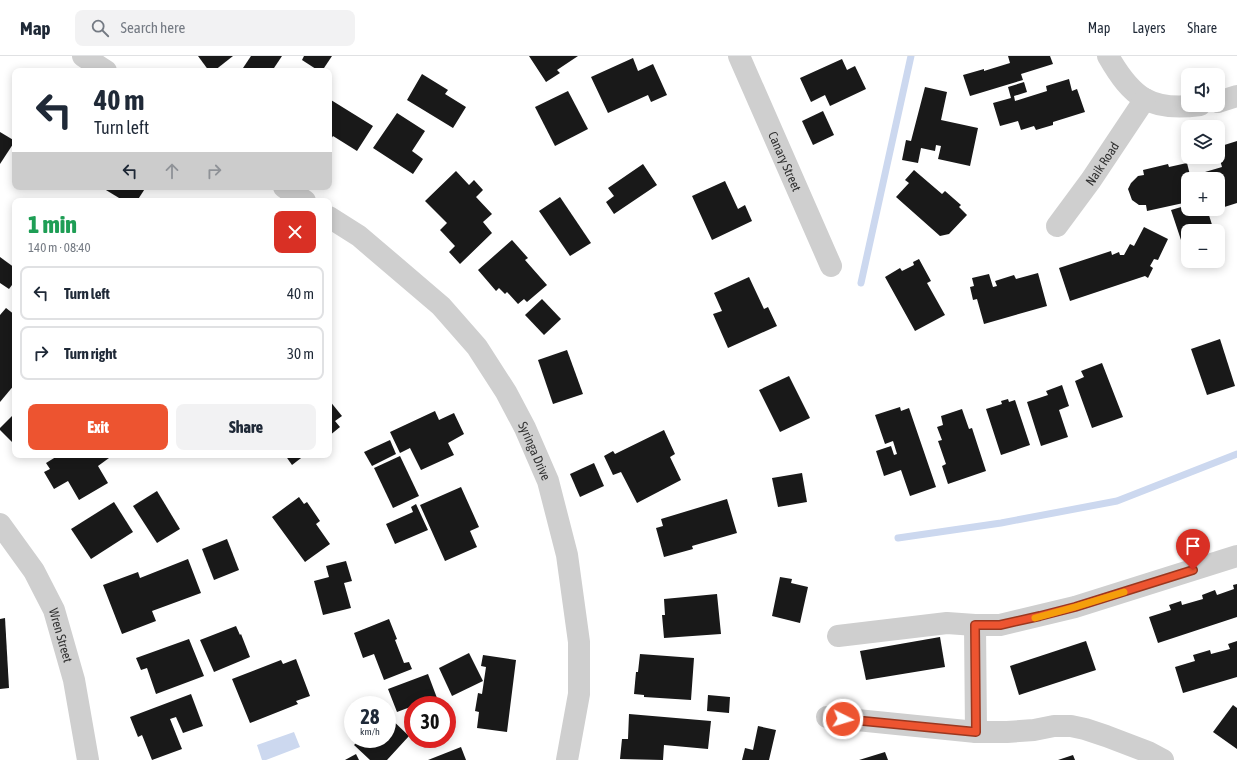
<!DOCTYPE html>
<html lang="en">
<head>
<meta charset="utf-8">
<style>
  body { margin:0; font-family:"Asap Condensed",sans-serif; background:#f2f2f3; color:#1f2937; height:100vh; display:flex; flex-direction:column; font-size:15px; white-space:nowrap }
  * { box-sizing:border-box; margin:0 }
  p { font-size:13px; color:#747a83 }
  .icon { flex:none; width:22px; height:22px; fill:none; stroke:currentColor; stroke-width:2; stroke-linecap:round; stroke-linejoin:round }
  .map { position:relative; flex:1; overflow:hidden }
  .sheet { position:absolute; left:12px; top:142px; width:320px; height:260px; display:flex; flex-direction:column; background:#fff; border-radius:8px; box-shadow:0 2px 10px #0003 }
  .sheet>* { flex:none }
  .top-card { position:absolute; left:12px; top:12px; width:320px; height:122px; border-radius:8px; box-shadow:0 2px 10px #0003; background:#fff; color:#1f2937; overflow:hidden }
  .buttons { position:absolute; left:1181px; top:12px; display:grid; gap:8px }
  .buttons a { display:grid; place-items:center; width:44px; height:44px; border-radius:8px; background:#fff; box-shadow:0 2px 10px #0003; font-size:20px }
  .speed { position:absolute; left:344px; top:640px; display:flex; gap:8px; font-size:20px; font-weight:700; text-align:center }
  .speed>* { display:grid; place-content:center; width:52px; height:52px; border-radius:50%; background:#fff; box-shadow:0 2px 10px #0003; line-height:1 }
  .speed small { font-size:10px; font-weight:400 }
  .speed .limit { border:6px solid #d22; background:#fff; color:#111 }
  .pin { position:absolute; display:grid; place-items:center; width:34px; height:34px; color:#fff; margin:-41px -17px; border-radius:50% 50% 50% 0; rotate:-45deg; box-shadow:0 0 4px #0007 }
  .pin .icon { rotate:45deg }
  .me { position:absolute; width:44px; margin:-22px; rotate:95deg; stroke-linejoin:round; filter:drop-shadow(0 0 3px #0008) }
  .turn { display:flex; align-items:center; gap:14px; height:84px; padding:0 16px; font-size:18px }
  .turn .icon { width:52px; height:52px; stroke-width:2.5 }
  .turn b { display:block; font-size:28px; line-height:34px }
  .lanes { display:flex; align-items:center; height:38px; padding:0 16px; background:#0003; justify-content:center; gap:20px; direction:ltr }
  .lanes .off { opacity:.35 }
  .round { display:grid; place-items:center; flex:none; width:42px; height:42px; border-radius:8px; background:#f2f2f3 }
  .head { display:flex; align-items:center; justify-content:space-between; height:68px; padding:0 16px }
  h1 { font-size:24px; font-weight:800; line-height:30px; color:#1e9e55 }
  .primary-button { display:flex; gap:8px; margin-top:auto; padding:8px 16px }
  .primary-button a { flex:1; height:46px; border-radius:8px; background:#ed5430; color:#fff; font-size:16px; font-weight:800; line-height:46px; text-align:center }
  .primary-button a+a { background:#f2f2f3; color:#1f2937 }
  ul { padding:0; list-style:none }
  li { display:flex; align-items:center; gap:12px; height:54px; margin:0 8px 6px; padding:0 8px; border:2px solid #e0e1e3; border-radius:8px }
  li div { flex:1 }
  li b { display:block; font-size:15px }
  li em { font-style:normal }
  header { display:flex; align-items:center; gap:24px; box-sizing:border-box; height:56px; padding:0 20px; background:#fff; border-bottom:1px solid #e0e1e3 }
  header strong { font-size:19px }
  nav { display:flex; gap:22px; margin-inline-start:auto; font-size:14px }
  .search { width:280px; height:36px; background:#f2f2f3; display:flex; align-items:center; gap:10px; box-sizing:border-box; padding:0 14px; border-radius:8px; color:#747a83; font-size:15px }
  .map>svg:first-child { display:block }
  .water { fill:#ccd8ef }
  .lines { fill:none; stroke-linecap:round; stroke-linejoin:round }
  .stream { stroke:#ccd8ef; stroke-width:7 }
  .building { fill:#191919 }
  .minor { stroke:#cfcfcf; stroke-width:22 }
  .route-casing { stroke:#9a371f; stroke-width:10 }
  .route { stroke:#ed5430; stroke-width:7 }
  .slow { stroke:#f59e0b; stroke-width:7 }
  .labels { text-anchor:middle; dominant-baseline:central; stroke-width:4; stroke-linejoin:round; paint-order:stroke }
  .street-label { font-size:13px; fill:#323232; stroke:#fff }
</style>
</head>
<body>
<header>
<strong>Map</strong>
<div class="search"><svg class="icon" aria-label="search" viewBox="0 0 24 24"><circle cx="10" cy="10" r="6"/><path d="M15 15l6 6"/></svg>Search here</div>
<nav><a>Map</a><a>Layers</a><a>Share</a></nav>
</header>
<div class="map">
<svg width="1237" height="704" viewBox="0 0 1237 704">
  <rect width="100%" height="100%" fill="#fff"/>
  <polygon class="water" points="294,676 300,691 266,704 262,704 257,689"/>
  <g class="lines">
    <g class="stream">
      <polyline points="861,227 911,0"/>
      <polyline points="898,482 1001,467 1117,445 1237,398"/>
    </g>
  </g>
  <g class="building">
    <polygon points="198,0 233,0 214,15 209,15"/>
    <polygon points="251,0 282,0 272,15 241,15"/>
    <polygon points="304,0 332,0 322,15 319,15 302,4"/>
    <polygon points="529,0 578,0 557,14 560,17 546,26"/>
    <polygon points="1008,0 1050,0 1053,8 1021,18 1023,24 970,40 963,19 984,13 984,15 1010,7"/>
    <polygon points="633,2 638,15 653,8 667,39 651,46 648,39 608,57 591,21"/>
    <polygon points="842,3 847,14 855,10 866,33 830,50 825,39 811,46 800,22"/>
    <polygon points="422,18 448,34 445,38 466,51 453,72 407,44"/>
    <polygon points="1069,23 1072,35 1077,33 1085,56 1053,66 1053,69 1036,74 1034,70 1021,74 1018,65 1000,70 993,47 1011,42 1008,31 1024,26 1027,36 1014,40 1015,45 1047,35 1046,30"/>
    <polygon points="925,31 947,36 941,64 978,72 970,110 938,103 941,90 936,89 935,95 921,92 918,107 902,104 906,84 911,85"/>
    <polygon points="568,35 588,73 555,90 535,51"/>
    <polygon points="331,44 373,70 357,95 333,80 329,86 329,48"/>
    <polygon points="823,55 834,79 813,89 802,65"/>
    <polygon points="397,57 425,75 412,95 423,103 413,118 373,92"/>
    <polygon points="0,76 15,85 0,108"/>
    <polygon points="1237,85 1237,147 1218,153 1218,123 1207,123 1205,116 1222,111 1218,97 1218,91"/>
    <polygon points="1187,107 1191,123 1188,123 1188,146 1147,155 1146,149 1139,149 1132,144 1128,133 1131,127 1138,120 1144,119 1143,114 1168,108 1169,111"/>
    <polygon points="643,108 657,129 614,158 606,146 614,140 608,132"/>
    <polygon points="914,114 942,138 945,135 961,149 959,151 967,159 949,178 940,180 896,141 909,127 905,124"/>
    <polygon points="456,115 469,129 474,124 483,134 476,141 492,158 483,166 492,177 460,208 449,196 455,190 440,174 447,167 425,145"/>
    <polygon points="725,125 738,153 745,149 752,165 712,184 692,140"/>
    <polygon points="101,131 146,131 137,145 124,145"/>
    <polygon points="560,141 591,187 570,200 539,155"/>
    <polygon points="1188,149 1188,153 1202,153 1203,155 1207,153 1214,175 1188,175 1188,185 1182,187 1171,154"/>
    <polygon points="1144,171 1168,183 1158,204 1154,203 1150,210 1153,212 1148,222 1145,220 1070,245 1059,212 1111,195 1112,199 1119,196 1120,199 1124,199 1130,188 1134,190"/>
    <polygon points="512,184 528,202 525,204 547,229 527,246 524,243 518,248 507,236 505,238 499,232 496,235 478,214"/>
    <polygon points="0,201 15,212 15,225 9,233 0,227"/>
    <polygon points="919,203 931,225 927,227 945,259 915,275 885,221 900,212 902,215 914,209 913,206"/>
    <polygon points="1038,217 1047,250 984,268 977,243 973,244 970,231 974,230 972,222 989,218 993,231 997,230 995,225 1014,219 1016,223"/>
    <polygon points="749,221 764,253 768,251 777,270 728,292 713,258 722,255 714,237"/>
    <polygon points="542,243 561,263 544,279 525,259"/>
    <polygon points="6,252 15,259 15,328 0,346 0,259"/>
    <polygon points="1220,283 1235,330 1207,339 1191,293"/>
    <polygon points="567,294 583,338 553,348 538,304"/>
    <polygon points="1102,307 1123,361 1092,372 1075,325 1084,321 1081,315"/>
    <polygon points="789,320 810,362 780,376 759,334"/>
    <polygon points="1062,329 1069,350 1059,354 1068,381 1041,390 1027,346 1048,339 1046,335"/>
    <polygon points="1008,343 1009,346 1015,344 1030,389 1001,399 986,353 1002,348 1001,345"/>
    <polygon points="329,344 342,360 335,365 340,371 329,380"/>
    <polygon points="900,351 901,355 909,352 936,431 910,440 901,414 884,420 876,395 891,390 894,399 897,398 893,385 885,388 875,359"/>
    <polygon points="962,353 969,373 972,372 986,415 948,428 942,410 946,408 938,385 942,384 937,371 943,369 941,360"/>
    <polygon points="435,355 439,364 454,357 464,378 448,387 454,399 421,414 410,392 400,397 390,376"/>
    <polygon points="15,357 15,389 0,374 0,372"/>
    <polygon points="664,374 675,398 670,401 681,424 637,447 621,416 613,419 604,400 613,395 615,398"/>
    <polygon points="390,384 396,398 372,410 364,396"/>
    <polygon points="59,399 107,399 109,402 98,410 108,427 79,444 68,425 54,433 44,416 50,413 46,407"/>
    <polygon points="285,399 305,399 292,409"/>
    <polygon points="400,400 419,440 393,452 374,412"/>
    <polygon points="594,407 604,430 580,441 570,418"/>
    <polygon points="802,417 807,446 778,451 772,422"/>
    <polygon points="461,431 479,471 470,475 477,491 445,505 420,449"/>
    <polygon points="157,435 180,473 157,487 133,450"/>
    <polygon points="299,441 304,448 307,446 320,465 316,468 330,488 305,506 272,461"/>
    <polygon points="727,443 737,477 692,490 693,493 664,501 656,472 663,470 661,463"/>
    <polygon points="114,446 133,476 91,503 71,473"/>
    <polygon points="416,448 428,474 395,488 386,468 413,456 411,451"/>
    <polygon points="227,483 239,514 214,524 202,493"/>
    <polygon points="188,503 201,537 152,555 156,565 122,578 103,529 138,516 140,522"/>
    <polygon points="346,505 352,525 344,527 351,552 323,559 314,525 329,521 326,510"/>
    <polygon points="780,521 792,523 791,527 808,531 800,567 772,560"/>
    <polygon points="1237,528 1237,561 1158,587 1149,561 1171,554 1169,549 1181,545 1182,549 1203,543 1202,539 1215,534 1217,539 1234,533 1233,529"/>
    <polygon points="717,538 721,578 664,582 662,559 665,559 664,543"/>
    <polygon points="5,562 9,632 0,633 0,563"/>
    <polygon points="389,563 397,583 395,584 404,607 409,606 412,613 384,624 374,598 363,602 354,577"/>
    <polygon points="236,570 240,579 241,578 250,601 214,616 200,584"/>
    <polygon points="940,581 945,611 866,624 860,595"/>
    <polygon points="189,583 204,620 156,638 147,612 141,614 136,602"/>
    <polygon points="1086,585 1096,614 1019,639 1010,610"/>
    <polygon points="1237,585 1237,621 1183,637 1175,611 1195,605 1193,599 1210,594 1211,598 1230,593 1228,588"/>
    <polygon points="469,597 483,625 452,640 439,612"/>
    <polygon points="640,598 694,602 691,644 644,641 644,639 634,638 636,616 638,616"/>
    <polygon points="483,599 516,604 507,676 477,672 479,656 475,655 478,637 482,638 486,611 481,610"/>
    <polygon points="296,603 310,640 296,645 298,648 250,667 232,623 281,604 283,608"/>
    <polygon points="428,618 437,642 417,649 413,649 413,650 397,656 388,633"/>
    <polygon points="191,638 203,670 183,677 176,661 170,663 182,693 152,704 142,679 138,681 130,661"/>
    <polygon points="708,639 730,641 729,657 707,655"/>
    <polygon points="1233,649 1237,652 1237,693 1213,676"/>
    <polygon points="629,658 711,665 708,693 664,689 663,704 620,703 622,683 628,683"/>
    <polygon points="387,659 409,680 387,704 370,704 354,689 360,683 387,683"/>
    <polygon points="758,670 776,674 769,704 742,704 745,692 753,694"/>
    <polygon points="461,691 466,704 428,704"/>
    <polygon points="885,696 888,704 859,704"/>
    <polygon points="356,698 359,704 345,704"/>
    <polygon points="1073,699 1075,704 1058,704"/>
  </g>
  <g class="lines">
    <g class="minor">
      <polyline points="83,0 106,15"/>
      <path id="s1" d="M739 0 831 210"/>
      <path d="M1108 0C1132 42 1151 56 1200 49"/>
      <polyline points="1218,46 1237,40"/>
      <polyline points="284,131 305,145"/>
      <path id="s2" d="M329 161 359 180 441 250 477 291 506 336 525 372 548 425 567 499 579 586V638L567 704"/>
      <path id="s3" d="M1057 170 1091 124 1145 43"/>
      <path id="s4" d="M0 468 34 515 54 554 74 624 88 704"/>
      <polyline points="975,569 976,676"/>
      <polyline points="838,580 947,567 975,569 1000,569 1075,551 1237,500"/>
      <polyline points="827,661 976,676 1007,676 1034,674 1054,670 1071,670 1085,673 1106,680 1148,696 1163,704"/>
    </g>
  </g>
  <g class="lines">
    <defs>
      <polyline id="route" points="843,663 976,676 975,569 1000,569 1040,560 1075,551 1193,514"/>
    </defs>
    <use href="#route" class="route-casing"/>
    <use href="#route" class="route"/>
    <polyline class="slow" points="1035,562 1075,551 1124,536"/>
  </g>
  <g class="labels">
    <g class="street-label">
      <text stroke="none"><textPath href="#s1" startOffset="115">Canary Street</textPath></text>
      <text stroke="none"><textPath href="#s3" startOffset="77">Naik Road</textPath></text>
      <text stroke="none"><textPath href="#s2" startOffset="317">Syringa Drive</textPath></text>
      <text stroke="none"><textPath href="#s4" startOffset="128">Wren Street</textPath></text>
    </g>
  </g>
</svg>
<div class="buttons">
<a><svg class="icon" aria-label="sound" viewBox="0 0 24 24"><path d="M4 9h4l5-4v14l-5-4H4zM17 9q2 3 0 6"/></svg></a>
<a><svg class="icon" aria-label="layers" viewBox="0 0 24 24"><path d="M12 4l9 5-9 5-9-5zM3 14l9 5 9-5"/></svg></a>
<a>+</a>
<a>−</a>
</div>
<div class="speed"><div>28<small>km/h</small></div><div class="limit">30</div></div>
<div class="pin" style="left:1193px;top:514px;background:#d93025"><svg class="icon" aria-label="arrive" viewBox="0 0 24 24"><path d="M6 21V4h12l-3 4 3 4H6"/></svg></div>
<svg class="me" style="left:843px;top:663px" viewBox="-20 -20 40 40"><circle r="17" fill="#ed5430" stroke="#fff" stroke-width="3"/><path d="M0-11L8 9 0 5-8 9z" fill="#fff"/></svg>
<div class="top-card">
<div class="turn"><svg class="icon" aria-label="left" viewBox="0 0 24 24"><path d="M17 20v-9H6M10 6l-5 5 5 5"/></svg><div><b>40 m</b>Turn left</div></div>
<div class="lanes"><svg class="icon" aria-label="left" viewBox="0 0 24 24"><path d="M17 20v-9H6M10 6l-5 5 5 5"/></svg><svg class="icon off" aria-label="ahead" viewBox="0 0 24 24"><path d="M12 20V5M6 11l6-6 6 6"/></svg><svg class="icon off" aria-label="right" viewBox="0 0 24 24"><path d="M7 20v-9h11M14 6l5 5-5 5"/></svg></div>
</div>
<section class="sheet">
<div class="head"><div><h1>1 min</h1><p>140 m · 08:40</p></div><a class="round" style="background:#d93025;color:#fff"><svg class="icon" aria-label="close" viewBox="0 0 24 24"><path d="M6 6l12 12M18 6L6 18"/></svg></a></div>
<ul>
<li><svg class="icon" aria-label="left" viewBox="0 0 24 24"><path d="M17 20v-9H6M10 6l-5 5 5 5"/></svg><div><b>Turn left</b></div><em>40 m</em></li>
<li><svg class="icon" aria-label="right" viewBox="0 0 24 24"><path d="M7 20v-9h11M14 6l5 5-5 5"/></svg><div><b>Turn right</b></div><em>30 m</em></li>
</ul>
<div class="primary-button"><a>Exit</a><a>Share</a></div>
</section>
</div>
</body>
</html>
